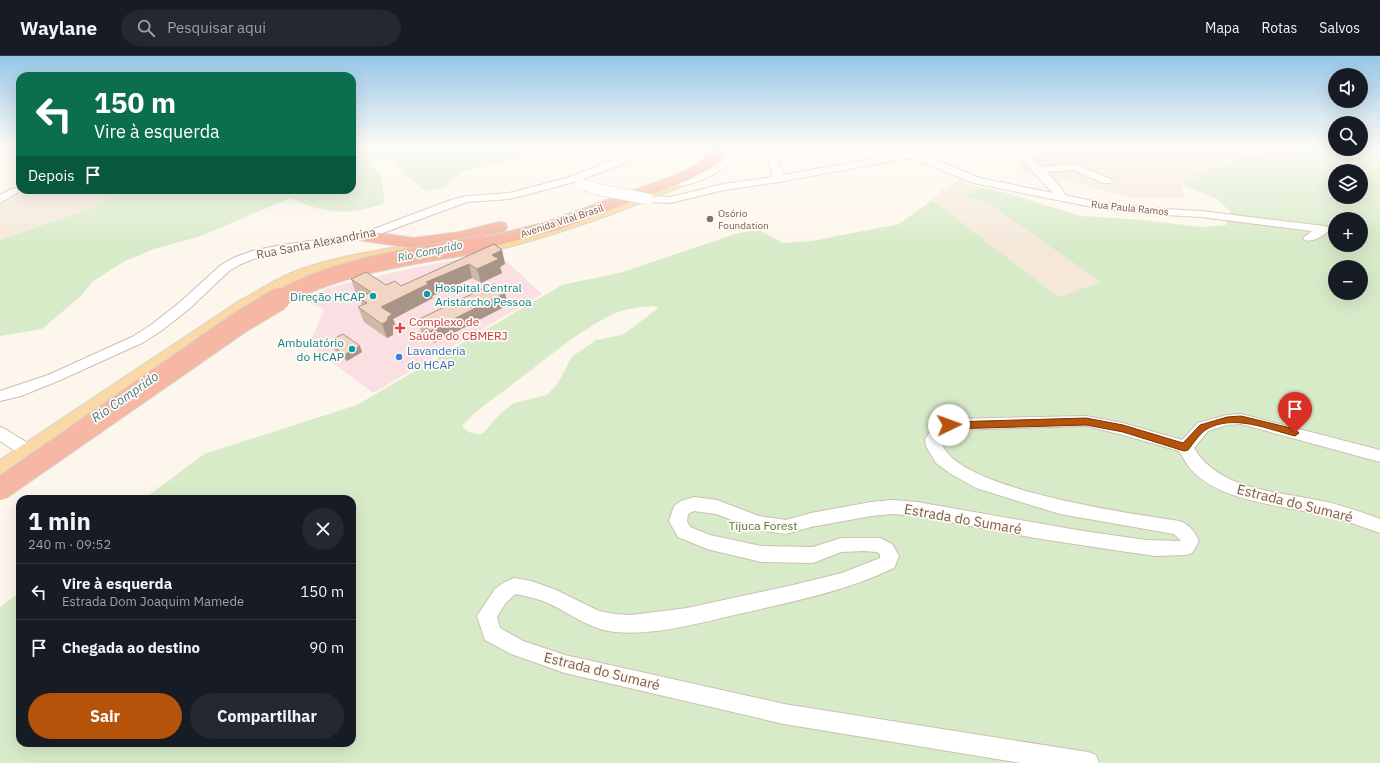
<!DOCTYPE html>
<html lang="pt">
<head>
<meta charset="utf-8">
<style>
  body { margin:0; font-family:"IBM Plex Sans",sans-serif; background:#242831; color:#f1f3f6; height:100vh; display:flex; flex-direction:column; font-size:15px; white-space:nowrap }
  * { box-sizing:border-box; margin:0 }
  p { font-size:13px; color:#9ea1a6 }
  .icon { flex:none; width:22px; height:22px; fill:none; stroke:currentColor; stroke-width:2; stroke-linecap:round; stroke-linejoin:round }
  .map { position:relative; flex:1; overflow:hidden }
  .details { position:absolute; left:16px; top:439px; width:340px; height:252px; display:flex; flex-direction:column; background:#171b24; border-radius:12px; box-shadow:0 4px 16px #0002 }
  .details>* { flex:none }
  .banner { position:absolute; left:16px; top:16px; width:340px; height:122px; border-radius:12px; box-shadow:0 4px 16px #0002; background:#0b6e4f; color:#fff; overflow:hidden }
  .buttons { position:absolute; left:1328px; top:12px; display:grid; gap:8px }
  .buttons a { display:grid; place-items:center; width:40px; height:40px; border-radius:50%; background:#171b24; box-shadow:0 4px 16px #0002; font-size:20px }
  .pin { position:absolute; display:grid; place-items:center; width:34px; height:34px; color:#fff; margin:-41px -17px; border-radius:50% 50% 50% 0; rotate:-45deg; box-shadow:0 0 4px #0007 }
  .pin .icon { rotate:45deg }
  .me { position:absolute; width:44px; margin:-22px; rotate:87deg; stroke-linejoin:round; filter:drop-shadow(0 0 3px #0008) }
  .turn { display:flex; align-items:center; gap:14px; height:84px; padding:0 12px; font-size:18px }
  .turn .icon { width:52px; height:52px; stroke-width:2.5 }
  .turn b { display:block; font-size:28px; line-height:34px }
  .then { display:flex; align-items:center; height:38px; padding:0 12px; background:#0003; gap:8px; font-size:15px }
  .round { display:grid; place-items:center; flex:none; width:42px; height:42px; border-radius:21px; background:#242831 }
  .summary { display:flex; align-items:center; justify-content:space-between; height:68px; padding:0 12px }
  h1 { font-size:24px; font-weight:700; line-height:30px }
  .action { display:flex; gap:8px; margin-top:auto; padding:8px 12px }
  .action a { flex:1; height:46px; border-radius:24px; background:#b45309; color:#fff; font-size:16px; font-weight:700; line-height:46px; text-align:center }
  .action a+a { background:#242831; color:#f1f3f6 }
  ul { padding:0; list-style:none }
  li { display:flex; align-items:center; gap:12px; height:56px; padding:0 12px; border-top:1px solid #363941 }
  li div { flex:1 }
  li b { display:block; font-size:15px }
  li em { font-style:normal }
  header { display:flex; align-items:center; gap:24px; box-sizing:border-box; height:56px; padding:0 20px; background:#171b24; border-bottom:1px solid #363941 }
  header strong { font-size:19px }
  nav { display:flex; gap:22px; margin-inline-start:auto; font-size:14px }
  .search { width:280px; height:36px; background:#242831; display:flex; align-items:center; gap:10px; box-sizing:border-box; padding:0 14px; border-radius:22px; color:#9ea1a6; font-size:15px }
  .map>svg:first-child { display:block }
  .residential { fill:#f5e8da }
  .medical { fill:#fadfe3 }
  .green { fill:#d8ebc9; fill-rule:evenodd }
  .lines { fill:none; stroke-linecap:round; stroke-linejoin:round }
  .minor-casing { stroke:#d0beb0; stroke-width:2 }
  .major-casing { stroke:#d9d1cd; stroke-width:2 }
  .highway-casing { stroke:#d9d1cd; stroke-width:2 }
  .minor { fill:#fff; fill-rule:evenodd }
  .major { fill:#fad9a6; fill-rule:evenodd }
  .highway { fill:#f6b8a4; fill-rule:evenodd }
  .minor-bridge-casing { stroke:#d0beb0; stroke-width:12; stroke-linecap:butt }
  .highway-bridge-far1-casing { stroke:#d9d1cd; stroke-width:18; stroke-linecap:butt }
  .highway-bridge-casing { stroke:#d9d1cd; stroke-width:24; stroke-linecap:butt }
  .minor-bridge { stroke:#fff; stroke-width:11 }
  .highway-bridge-far1 { stroke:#f6b8a4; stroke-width:16 }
  .highway-bridge { stroke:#f6b8a4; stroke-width:22 }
  .wall { fill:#d0b7a8 }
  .shaded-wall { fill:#a99588 }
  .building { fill:#f2d5c3; stroke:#a99588 }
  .route { fill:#b45309; stroke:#753606 }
  .education-dot { fill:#8d6e63; stroke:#fffaf3; stroke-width:1.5 }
  .culture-dot { fill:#0f9aa8; stroke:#fffaf3; stroke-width:1.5 }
  .health-dot { fill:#e0444e; stroke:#fffaf3; stroke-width:1.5 }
  .shop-dot { fill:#3f7fe0; stroke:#fffaf3; stroke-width:1.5 }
  .labels { text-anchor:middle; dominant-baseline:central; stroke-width:3.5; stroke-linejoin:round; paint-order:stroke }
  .far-street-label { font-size:10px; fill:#795c4e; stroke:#fffaf3 }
  .far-education-label { font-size:10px; fill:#785e54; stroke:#fffaf3; text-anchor:start }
  .far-water-label { font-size:11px; font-style:italic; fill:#437b84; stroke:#fffaf3 }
  .street-label { font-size:12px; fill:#795c4e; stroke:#fffaf3 }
  .culture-label { font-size:12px; fill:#0d838f; stroke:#fffaf3; text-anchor:end }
  .health-label { font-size:12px; fill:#be3a42; stroke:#fffaf3; text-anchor:start }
  .shop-label { font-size:12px; fill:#366cbe; stroke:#fffaf3; text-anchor:start }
  .park-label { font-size:12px; fill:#537942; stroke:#fffaf3 }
  .water-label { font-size:13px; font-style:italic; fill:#437b84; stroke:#fffaf3 }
  .near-street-label { font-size:14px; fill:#795c4e; stroke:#fffaf3 }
</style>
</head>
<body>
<header>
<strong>Waylane</strong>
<div class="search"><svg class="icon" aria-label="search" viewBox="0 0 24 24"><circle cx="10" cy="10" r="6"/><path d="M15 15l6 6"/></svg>Pesquisar aqui</div>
<nav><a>Mapa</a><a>Rotas</a><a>Salvos</a></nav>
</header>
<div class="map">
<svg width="1380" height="707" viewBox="0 0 1380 707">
  <rect width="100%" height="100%" fill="#fdf6ec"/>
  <g class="residential">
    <polygon points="1078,90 1228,90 1237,99 1232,108 1190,118 1198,122 1181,128 1185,143 1127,141 1080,128 1026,118 1019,112 1020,108 1033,104 1072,108 1097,101"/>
    <polygon points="960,123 971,130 967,141 989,148 1101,226 1059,241 932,144 943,133"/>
    <polygon points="20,131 20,134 131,134 91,151 0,184 0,146"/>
  </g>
  <polygon class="medical" points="497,197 542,238 373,337 309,289 324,254 303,243 328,232 348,227 423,210"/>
  <g class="green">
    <path d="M352 90H594L590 93 534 98 464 115 445 131 433 134H424L405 119 395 103 379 104 371 109 381 119 385 147C347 160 326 158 290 142L198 181 154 193 123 206 92 226 82 239 42 273 0 280V184L90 152 130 134H352Z"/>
    <polygon points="1078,90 1097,101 1072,109 1046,113 1033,104 1020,91"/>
    <path d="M1331 90H1335V93H1361V90H1369L1380 94V707H0V551L20 536V687H352V443H144L204 398 357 349 562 229 623 216 738 177 760 174 783 187 812 185 899 168 932 144 1059 241 1101 226 989 148 967 141 971 130 996 134 1081 160 1142 164 1201 171 1226 169 1230 155 1215 142 1181 128 1197 122 1189 118 1232 108 1237 99ZM1335 115H1361V141H1335ZM1335 163H1361V189H1335ZM1335 211H1361V237H1335ZM654 250 658 252 657 253 624 278 617 280 596 284 574 299 570 304 558 327 547 339 514 347 501 357 482 378C474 378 467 377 462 370 475 355 493 343 509 331 541 307 573 279 609 260 622 253 639 251 654 250Z"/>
  </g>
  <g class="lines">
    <defs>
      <g id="minor">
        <polygon points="649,90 662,90 649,98 575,126 509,143 467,146 369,182 276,198 259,201 241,208 229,215 189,253 161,275 142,287 58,325 21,340 0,345 0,335 48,319 132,281 151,269 179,247 221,209 233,202 252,195 276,190 363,177 451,144 467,140 509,137 567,122"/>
        <path d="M733 90H743C727 117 702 126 673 132L668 129 669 127C694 121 719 114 733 90Z"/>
        <path d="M825 90H838C822 107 796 93 778 103L783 119 909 96 924 99 980 122 1053 137 1009 90H1020L1041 111 1074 108 1111 123 1112 125 1111 127H1103L1073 114 1046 116 1061 131 1065 139 1097 146 1148 152 1201 155 1324 170 1328 171 1330 173C1325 179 1313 187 1305 184L1303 182 1312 175 1201 161 1148 158 1097 152 973 127 917 104 909 102 779 126 724 134 670 147 648 146 643 143 648 140 670 141 724 128 773 121 768 102 769 100C789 89 809 99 825 90Z"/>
        <polygon points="20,94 20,100 0,107 0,101"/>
        <polygon points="13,132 17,133 18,135 17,137 0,147 0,139"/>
        <path d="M1241 358 1380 394V406L1241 368 1227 369 1208 375 1194 392C1220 435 1277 435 1322 445 1342 449 1361 456 1380 463V477C1360 470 1340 462 1319 458 1279 449 1216 445 1189 411 1185 406 1183 400 1179 395L1123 379 1086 370 952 374 941 384C948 433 1135 458 1179 465 1189 468 1194 475 1199 485L1192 497 1186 499 1156 500 1127 496 1035 482 917 460 892 458 871 460 811 471 786 478 758 474 716 458 694 455 688 458 687 465 690 471 710 479 761 490 813 491 841 482H880L892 488 899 500 894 512C846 535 795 545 743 557 704 566 648 582 608 575 587 571 569 557 550 548 539 543 527 540 515 538L505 548 497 561 500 572 523 585 565 599 784 648 1088 696 1096 699 1099 707H1021L784 668 565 617 511 598 485 584 477 560 495 533 503 527 514 522 531 525 554 533 599 555 614 558 631 559 687 552 793 529 842 517 880 502V498L877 496 863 495 841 496 813 507 761 506 707 493 678 481 669 465 674 450 681 445 694 441 717 444 759 460 786 464 811 457 871 446 892 444 917 446 1083 475 1146 484 1181 485 1174 478 1060 458 976 432 951 418 936 407 926 390 925 383 933 372 949 363 1086 360 1123 367 1182 384 1198 367 1227 359Z"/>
        <path d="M0 371 5 373 36 392 38 396 36 400C23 404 10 391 0 385Z"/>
      </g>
      <g id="major">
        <path d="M673 125 678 126 680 129 678 132C611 160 543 184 472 200L467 198 464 195 467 192 518 179 569 164Z"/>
        <path d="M403 190 408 192 411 195 408 198C375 207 340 209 307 222 287 229 269 242 251 253L7 420 0 422V404L239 245C258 235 276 223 296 215 330 202 367 196 403 190Z"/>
      </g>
      <g id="highway">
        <polygon points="714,90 728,90 721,102 710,112 689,124 558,174 482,193 476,192 473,188 476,184 546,166 679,118 700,106 710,97"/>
        <polygon points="499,166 505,167 507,171 505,175 460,186 414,192 365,185 359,184 357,180 359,176 365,175 414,182 460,176"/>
      </g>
    </defs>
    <use href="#minor" class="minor-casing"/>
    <use href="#major" class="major-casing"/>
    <use href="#highway" class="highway-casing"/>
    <use href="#minor" class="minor"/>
    <use href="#major" class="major"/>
    <use href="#highway" class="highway"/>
    <defs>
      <polyline id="minor-bridge" points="581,128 601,134 648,143"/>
      <path id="highway-bridge-far1" d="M277 244C339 208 413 201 482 188"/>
      <polyline id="highway-bridge" points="0,433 242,265 279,243"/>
    </defs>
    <use href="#minor-bridge" class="minor-bridge-casing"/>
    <use href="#highway-bridge-far1" class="highway-bridge-far1-casing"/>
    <use href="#highway-bridge" class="highway-bridge-casing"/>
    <use href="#minor-bridge" class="minor-bridge"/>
    <use href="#highway-bridge-far1" class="highway-bridge-far1"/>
    <use href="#highway-bridge" class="highway-bridge"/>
  </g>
  <g class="wall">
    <polygon points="502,194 505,208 500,211 502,217 481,227 472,222 432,240 433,242 393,263 397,273 393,275 393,279 387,282 364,266 358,251 362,249 359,242 361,241 356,238 351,223 386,229 401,230"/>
    <polygon points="508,249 434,287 421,276 417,264"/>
    <polygon points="335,282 362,296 347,305 335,295 332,289 337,287"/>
  </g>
  <g class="shaded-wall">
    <polygon points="502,194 505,208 500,211 502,217 481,227 477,213 492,199"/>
    <polygon points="469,208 472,222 432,240 433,242 393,263 397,273 393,275 393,279 387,282 382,268 381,251 426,226"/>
    <polygon points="505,237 508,249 434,287 430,275"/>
    <polygon points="360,290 362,296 347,305 344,299"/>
  </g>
  <g class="building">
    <polygon points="494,188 502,194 492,199 499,203 477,213 469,208 426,226 428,228 381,251 392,258 388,261 387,265 382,268 358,251 367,247 359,242 371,236 351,223 366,216 386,229 395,225 401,230"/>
    <polygon points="493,228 505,237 430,275 417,264"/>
    <polygon points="343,278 360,290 344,299 332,289 339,286 335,282"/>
  </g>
  <linearGradient id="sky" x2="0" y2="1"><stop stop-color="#97c6e8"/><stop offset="0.48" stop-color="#fefbf6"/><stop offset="1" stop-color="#fefbf6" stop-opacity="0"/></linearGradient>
  <rect width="1380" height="189" fill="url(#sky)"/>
  <path class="route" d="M1241 360 1295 373 1299 377 1295 380C1267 373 1234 358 1207 373 1200 377 1193 388 1188 394L1184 395 1123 376 1086 369 949 373 944 369 949 366 1086 362 1123 369 1183 387 1200 369 1227 361Z"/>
  <circle class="education-dot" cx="710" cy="163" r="4"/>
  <g class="culture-dot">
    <circle cx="427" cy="238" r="4"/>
    <circle cx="373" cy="240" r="4"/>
    <circle cx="352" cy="293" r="4"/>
  </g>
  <path class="health-dot" d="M398 266h4v4h4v4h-4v4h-4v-4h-4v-4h4z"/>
  <circle class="shop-dot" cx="399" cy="301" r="4"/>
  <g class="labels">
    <g class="far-street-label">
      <text transform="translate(1130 152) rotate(6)">Rua Paula Ramos</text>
      <text transform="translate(562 165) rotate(-18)">Avenida Vital Brasil</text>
    </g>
    <g class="far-education-label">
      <text x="718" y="157">Osório<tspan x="718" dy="12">Foundation</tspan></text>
    </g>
    <g class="far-water-label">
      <text transform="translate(430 195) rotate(-12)">Rio Comprido</text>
    </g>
    <g class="street-label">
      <text transform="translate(316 187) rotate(-11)">Rua Santa Alexandrina</text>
    </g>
    <g class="culture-label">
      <text x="435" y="231" text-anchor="start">Hospital Central<tspan x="435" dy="14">Aristarcho Pessoa</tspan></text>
      <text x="365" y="240">Direção HCAP</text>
      <text x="344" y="286">Ambulatório<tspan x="344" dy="14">do HCAP</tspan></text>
    </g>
    <g class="health-label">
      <text x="409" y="265">Complexo de<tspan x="409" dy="14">Saúde do CBMERJ</tspan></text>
    </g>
    <g class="shop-label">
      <text x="407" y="294">Lavanderia<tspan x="407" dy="14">do HCAP</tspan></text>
    </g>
    <g class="park-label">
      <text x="763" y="469">Tijuca Forest</text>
    </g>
    <g class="water-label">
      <text transform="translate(125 341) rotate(-35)">Rio Comprido</text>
    </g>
    <g class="near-street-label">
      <text transform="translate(1295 447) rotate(14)">Estrada do Sumaré</text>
      <text transform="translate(963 463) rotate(10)">Estrada do Sumaré</text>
      <text transform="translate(602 615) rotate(14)">Estrada do Sumaré</text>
    </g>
  </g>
</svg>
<div class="buttons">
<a><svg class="icon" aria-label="sound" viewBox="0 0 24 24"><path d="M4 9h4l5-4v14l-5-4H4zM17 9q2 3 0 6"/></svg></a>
<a><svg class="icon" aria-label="search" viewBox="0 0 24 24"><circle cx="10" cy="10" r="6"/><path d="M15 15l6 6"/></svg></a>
<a><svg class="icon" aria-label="layers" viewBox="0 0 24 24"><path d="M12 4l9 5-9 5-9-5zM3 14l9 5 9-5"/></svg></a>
<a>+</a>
<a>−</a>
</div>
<div class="pin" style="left:1295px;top:377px;background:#d93025"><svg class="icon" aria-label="arrive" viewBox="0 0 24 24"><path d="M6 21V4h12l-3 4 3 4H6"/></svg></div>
<svg class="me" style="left:949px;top:369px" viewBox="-20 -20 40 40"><circle r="19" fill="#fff"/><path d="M0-13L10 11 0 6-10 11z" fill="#b45309"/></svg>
<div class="banner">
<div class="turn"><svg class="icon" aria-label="left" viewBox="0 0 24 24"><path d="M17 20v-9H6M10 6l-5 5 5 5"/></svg><div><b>150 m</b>Vire à esquerda</div></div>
<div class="then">Depois<svg class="icon" aria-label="arrive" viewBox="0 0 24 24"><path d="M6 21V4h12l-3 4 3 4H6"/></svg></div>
</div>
<section class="details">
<div class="summary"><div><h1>1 min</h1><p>240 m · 09:52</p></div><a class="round"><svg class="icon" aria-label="close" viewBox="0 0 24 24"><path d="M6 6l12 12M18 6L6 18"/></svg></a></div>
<ul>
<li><svg class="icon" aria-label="left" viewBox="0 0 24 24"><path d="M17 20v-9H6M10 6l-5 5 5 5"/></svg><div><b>Vire à esquerda</b><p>Estrada Dom Joaquim Mamede</p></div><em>150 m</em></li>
<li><svg class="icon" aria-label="arrive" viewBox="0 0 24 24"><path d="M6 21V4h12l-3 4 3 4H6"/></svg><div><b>Chegada ao destino</b></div><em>90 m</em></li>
</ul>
<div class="action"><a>Sair</a><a>Compartilhar</a></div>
</section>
</div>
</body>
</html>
